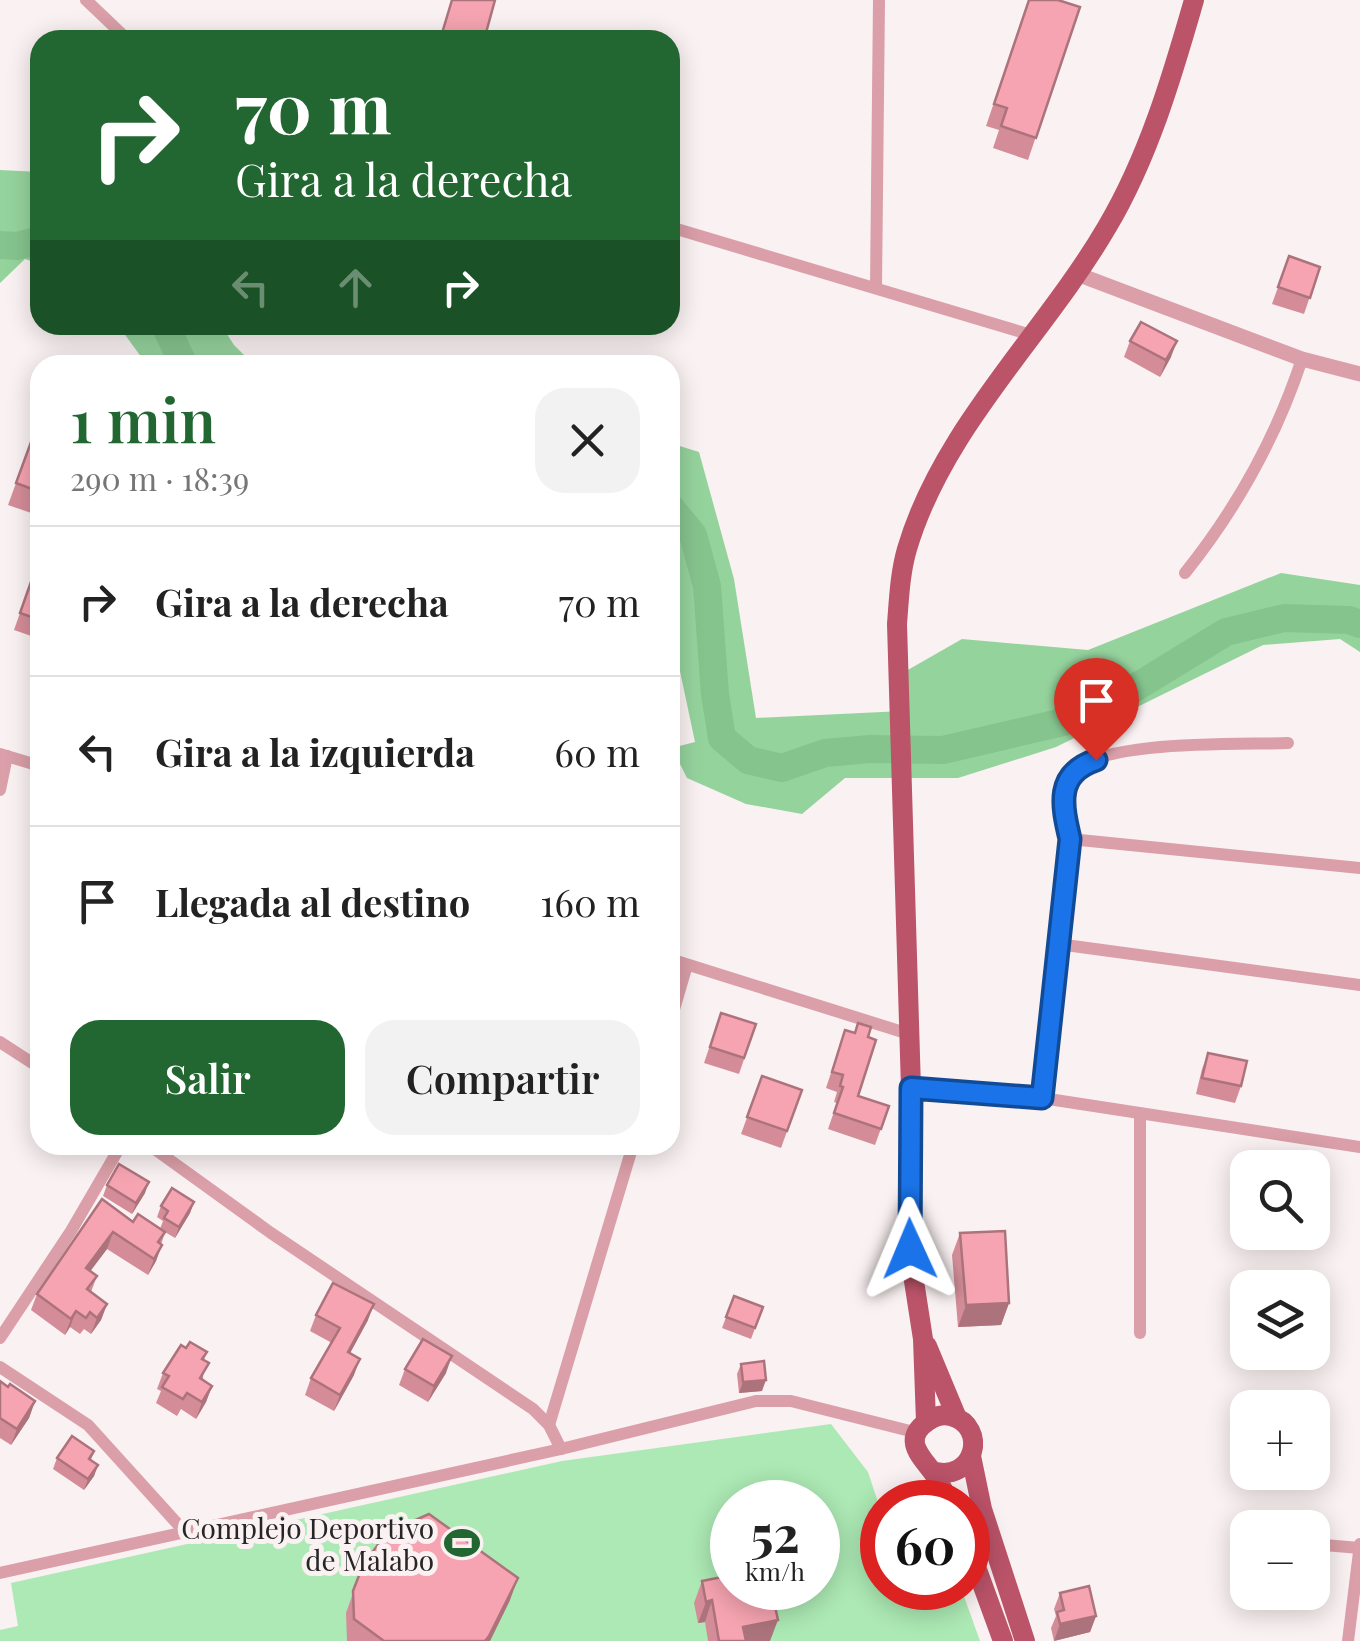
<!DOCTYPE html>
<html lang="es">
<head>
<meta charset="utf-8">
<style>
  body { margin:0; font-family:"Playfair Display",serif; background:#f2f2f2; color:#222; height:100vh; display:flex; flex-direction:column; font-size:38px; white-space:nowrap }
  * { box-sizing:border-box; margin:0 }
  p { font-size:32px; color:#767676 }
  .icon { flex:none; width:55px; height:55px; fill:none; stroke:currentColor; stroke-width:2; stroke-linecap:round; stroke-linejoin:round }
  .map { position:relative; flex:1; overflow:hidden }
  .sheet { position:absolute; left:30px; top:355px; width:650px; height:800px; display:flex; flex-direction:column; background:#fff; border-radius:30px; box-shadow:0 5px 25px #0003 }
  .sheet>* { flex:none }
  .guide { position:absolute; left:30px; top:30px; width:650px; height:305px; border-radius:30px; box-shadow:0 5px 25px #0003; background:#226631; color:#fff; overflow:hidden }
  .tools { position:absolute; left:1230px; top:1150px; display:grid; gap:20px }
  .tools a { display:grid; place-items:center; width:100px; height:100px; border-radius:20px; background:#fff; box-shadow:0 5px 25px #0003; font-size:50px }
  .speed { position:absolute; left:710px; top:1480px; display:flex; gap:20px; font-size:50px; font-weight:700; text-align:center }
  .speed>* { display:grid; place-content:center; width:130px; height:130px; border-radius:50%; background:#fff; box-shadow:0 5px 25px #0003; line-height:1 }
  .speed small { font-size:25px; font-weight:400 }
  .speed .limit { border:15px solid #d22; background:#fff; color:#111 }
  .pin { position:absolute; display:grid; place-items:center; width:85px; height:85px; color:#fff; margin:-102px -42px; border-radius:50% 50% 50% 0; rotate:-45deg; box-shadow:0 0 10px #0007 }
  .pin .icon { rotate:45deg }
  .me { position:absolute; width:110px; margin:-55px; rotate:359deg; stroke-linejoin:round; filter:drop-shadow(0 0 8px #0008) }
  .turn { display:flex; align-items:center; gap:35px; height:210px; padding:0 40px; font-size:45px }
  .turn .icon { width:130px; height:130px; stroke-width:2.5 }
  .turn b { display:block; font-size:70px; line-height:85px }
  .lanes { display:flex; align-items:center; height:95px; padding:0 40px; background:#0003; justify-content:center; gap:50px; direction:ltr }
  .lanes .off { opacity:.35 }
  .round { display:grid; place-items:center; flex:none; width:105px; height:105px; border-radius:30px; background:#f2f2f2 }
  .overview { display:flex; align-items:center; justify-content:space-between; height:170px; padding:0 40px }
  h1 { font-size:60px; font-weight:600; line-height:75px; color:#226631 }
  .cta { display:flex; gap:20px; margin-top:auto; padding:20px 40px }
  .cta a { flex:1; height:115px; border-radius:30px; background:#226631; color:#fff; font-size:40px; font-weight:600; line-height:115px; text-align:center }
  .cta a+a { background:#f2f2f2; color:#222 }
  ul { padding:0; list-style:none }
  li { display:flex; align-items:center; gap:30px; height:150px; padding:0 40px; border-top:2px solid #e0e0e0 }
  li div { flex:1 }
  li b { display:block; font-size:38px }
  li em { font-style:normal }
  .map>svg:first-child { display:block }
  .green { fill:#ace9b4; fill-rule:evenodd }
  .forest { fill:#95d39d }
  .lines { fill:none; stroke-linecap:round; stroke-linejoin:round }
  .river { stroke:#86c48e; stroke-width:28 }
  .minor { stroke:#da9fa8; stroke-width:12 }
  .tertiary { stroke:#da9fa8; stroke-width:15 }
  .primary { stroke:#bb5369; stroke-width:20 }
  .wall { fill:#d48d98 }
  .shaded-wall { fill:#ac737c }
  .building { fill:#f6a4b1; stroke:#ac737c; stroke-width:2.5 }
  .route-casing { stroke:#114b97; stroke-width:25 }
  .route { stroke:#1a73e8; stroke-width:18 }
  .labels { text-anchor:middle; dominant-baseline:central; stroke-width:10; stroke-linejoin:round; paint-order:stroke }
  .poi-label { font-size:28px; fill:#282525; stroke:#faf1f2; text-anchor:end }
</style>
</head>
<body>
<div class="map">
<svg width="1360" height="1641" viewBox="0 0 1360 1641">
  <rect width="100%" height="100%" fill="#faf1f2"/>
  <path class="green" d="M831 1424 868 1472 878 1502H918H882V1588H961L980 1641H0V1630L18 1626 11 1583 562 1461ZM732 1502H818V1588H732Z"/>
  <g class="forest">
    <polygon points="0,170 40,172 40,264 25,259 0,283"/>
    <polygon points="118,325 221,325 234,345 254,365 147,365"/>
    <polygon points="670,443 699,452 734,579 756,718 903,711 899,675 962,639 1088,650 1281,573 1360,585 1360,652 1340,639 1263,645 1056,747 958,778 845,778 802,814 746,804 687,778 672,748 695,742 670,624"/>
  </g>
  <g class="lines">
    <g class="river">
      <polyline points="0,245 17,246 40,240"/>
      <polyline points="165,325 184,365"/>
      <polyline points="670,507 693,535 707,586 715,694 722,738 748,760 782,768 825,753 870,749 943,750 1089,716 1226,632 1284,618 1349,620 1360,624"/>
    </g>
    <g class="minor">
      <polyline points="86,0 128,40"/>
      <polyline points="670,227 1031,335"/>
      <polyline points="876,287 879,0"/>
      <path d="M1185 573C1237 508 1276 438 1302 359"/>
      <polyline points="0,754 40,766"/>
      <polyline points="0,790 7,756"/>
      <polyline points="1070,839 1360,868"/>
      <polyline points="1058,944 1360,985"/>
      <polyline points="670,959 909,1034"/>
      <polyline points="670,1023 687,965"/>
      <polyline points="0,1042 40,1068"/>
      <polyline points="911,1089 1042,1098 1360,1147"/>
      <path d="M1042 1098 1070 839C1065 818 1057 790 1073 772 1103 739 1243 745 1288 743"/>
      <polyline points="149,1145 271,1233 533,1409 549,1425 561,1449"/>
      <polyline points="1140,1333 1140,1115"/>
      <polyline points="0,1338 71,1231 121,1145"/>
      <polyline points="0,1367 88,1425 184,1531"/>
      <polyline points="549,1425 633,1145"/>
      <polyline points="1245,1543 1248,1543"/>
      <polyline points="1312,1544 1360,1548"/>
      <polyline points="0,1573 561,1449 756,1401 791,1401 918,1433"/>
      <polyline points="1348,1641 1360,1544"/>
    </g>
    <polyline class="tertiary" points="1077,274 1302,359 1360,374"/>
    <g class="primary">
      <polyline points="927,1346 957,1418"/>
      <path d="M926 1422 923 1339 909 1249 911 1089 897 624C899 599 900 573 907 549 943 427 1044 335 1107 227 1148 158 1172 77 1194 0"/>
      <polyline points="971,1456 982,1509 1025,1641"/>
      <path d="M932 1471C975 1484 989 1426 951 1416 944 1414 935 1416 928 1421 900 1440 923 1458 934 1474 940 1482 944 1493 949 1502"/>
      <polyline points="968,1545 1003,1641"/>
    </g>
  </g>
  <g class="wall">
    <polygon points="1029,0 1080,7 1028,160 993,148 999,130 986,126"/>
    <polygon points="1289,256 1320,267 1304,314 1272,304"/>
    <polygon points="1130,341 1171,357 1160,377 1124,357"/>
    <polygon points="31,442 40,445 40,516 8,505"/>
    <polygon points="38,562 40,562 40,639 14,630"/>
    <polygon points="721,1013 756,1024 739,1074 704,1063"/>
    <polygon points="845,1030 868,1037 858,1096 889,1106 875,1145 828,1129 837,1103 834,1102 837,1092 826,1088"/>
    <polygon points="1208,1053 1241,1086 1235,1103 1196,1094 1202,1069"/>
    <polygon points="762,1076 802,1090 781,1148 741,1134"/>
    <polygon points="107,1185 145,1193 132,1214 103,1196"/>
    <polygon points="102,1199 133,1222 160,1229 163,1221 157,1217 161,1206 194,1202 190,1213 175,1238 165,1232 156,1261 148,1275 107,1249 90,1271 97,1276 91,1292 107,1304 101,1320 91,1334 84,1329 80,1334 70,1327 65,1335 31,1310 37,1294"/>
    <polygon points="960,1233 1009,1303 1001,1325 958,1327 952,1255"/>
    <polygon points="734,1296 763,1307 751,1339 722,1328"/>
    <polygon points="316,1315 368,1320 350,1353 354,1375 334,1411 305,1395 311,1378 332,1343 310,1331"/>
    <polygon points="186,1348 207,1352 204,1360 203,1380 212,1386 206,1402 196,1419 181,1409 177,1416 156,1403 161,1391 157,1389 163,1373"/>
    <polygon points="741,1364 762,1391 739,1393 737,1374"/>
    <polygon points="405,1369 446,1373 428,1402 399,1385"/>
    <polygon points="0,1381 35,1401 29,1418 11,1445 0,1438"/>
    <polygon points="94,1451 91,1460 98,1465 94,1476 84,1490 53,1469 57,1458"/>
    <polygon points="363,1565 510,1600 490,1641 347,1641 346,1613"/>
    <polygon points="702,1581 746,1595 770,1641 708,1641 705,1622 698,1623 694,1603"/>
    <polygon points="1060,1593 1096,1616 1090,1632 1054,1641 1051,1628 1056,1616 1054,1609"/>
  </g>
  <g class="shaded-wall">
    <polygon points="1177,341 1171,357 1160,377 1166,360"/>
    <polygon points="149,1182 145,1193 132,1214 136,1203"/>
    <polygon points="194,1202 190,1213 175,1238 179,1227"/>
    <polygon points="113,1232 107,1249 80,1285 86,1268"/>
    <polygon points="162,1245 156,1261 148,1275 154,1259"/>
    <polygon points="1009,1303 1001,1325 958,1327 966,1305"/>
    <polygon points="107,1304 101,1320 91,1334 97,1318"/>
    <polygon points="374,1304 368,1320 342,1368 348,1352"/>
    <polygon points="76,1311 70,1327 65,1335 71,1319"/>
    <polygon points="452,1356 446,1373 428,1402 434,1386"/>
    <polygon points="360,1359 354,1375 334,1411 340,1395"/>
    <polygon points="766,1380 762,1391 739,1393 743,1382"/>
    <polygon points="212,1386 206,1402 196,1419 202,1402"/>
    <polygon points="35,1401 29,1418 11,1445 17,1429"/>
    <polygon points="98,1465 94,1476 84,1490 88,1479"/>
    <polygon points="518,1578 510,1600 490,1641 485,1641"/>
    <polygon points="712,1600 705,1622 698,1623 706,1602"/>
    <polygon points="1096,1616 1090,1632 1054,1641 1060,1624"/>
    <polygon points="778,1620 770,1641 738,1641 743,1627"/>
  </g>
  <g class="building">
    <polygon points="452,0 495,0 484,40 440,40"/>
    <polygon points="1029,0 1058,0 1080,7 1036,138 1001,126 1007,108 994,104"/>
    <polygon points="1289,256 1320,267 1310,298 1278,287"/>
    <polygon points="1141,322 1177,341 1166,360 1130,341"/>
    <polygon points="31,442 40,445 40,492 16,483"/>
    <polygon points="38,562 40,562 40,620 20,613"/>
    <polygon points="721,1013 756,1024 744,1058 710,1047"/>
    <polygon points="858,1023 871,1027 868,1037 876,1040 858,1096 889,1106 881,1129 834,1113 843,1087 840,1086 843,1075 832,1072 845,1030 855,1033"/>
    <polygon points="1208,1053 1247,1061 1241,1086 1202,1078"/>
    <polygon points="762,1076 802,1090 787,1131 747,1117"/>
    <polygon points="119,1164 149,1182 136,1203 107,1185"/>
    <polygon points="172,1188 194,1202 179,1227 164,1218 168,1211 161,1206"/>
    <polygon points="102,1199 133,1222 138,1214 165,1232 158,1242 162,1245 154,1259 113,1232 86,1268 97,1276 87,1289 107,1304 97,1318 90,1312 86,1318 76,1311 71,1319 37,1294"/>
    <polygon points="1005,1231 1009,1303 966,1305 960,1233"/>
    <polygon points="333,1283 374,1304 348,1352 360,1359 340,1395 311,1378 340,1328 316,1315"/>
    <polygon points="734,1296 763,1307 755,1328 726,1317"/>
    <polygon points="423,1339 452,1356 434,1386 405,1369"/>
    <polygon points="190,1342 207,1352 202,1359 209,1363 200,1378 212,1386 202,1402 187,1393 183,1399 162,1387 169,1376 163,1373 181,1345 186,1348"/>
    <polygon points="764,1361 766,1380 743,1382 741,1364"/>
    <polygon points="0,1381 8,1387 10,1384 35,1401 17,1429 0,1418"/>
    <polygon points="72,1436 94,1451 89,1459 98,1465 88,1479 57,1458"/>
    <polygon points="429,1514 518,1578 489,1636 485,1641 384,1641 354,1619 353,1591 363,1565 380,1542 406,1524"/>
    <polygon points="732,1575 732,1588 745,1588 746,1595 771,1589 778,1620 743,1627 746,1641 719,1641 712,1600 706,1602 702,1581"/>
    <polygon points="1089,1586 1096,1616 1060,1624 1057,1612 1064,1610 1060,1593"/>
  </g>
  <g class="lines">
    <defs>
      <path id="route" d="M910 1249 911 1088 1042 1098 1070 839C1062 805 1055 774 1096 760"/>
    </defs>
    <use href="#route" class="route-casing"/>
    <use href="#route" class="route"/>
  </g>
  <defs>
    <symbol id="stadium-bare" viewBox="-9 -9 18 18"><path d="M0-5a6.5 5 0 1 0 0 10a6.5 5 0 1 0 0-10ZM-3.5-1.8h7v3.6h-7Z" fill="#226631" stroke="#faf1f2" stroke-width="2.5" paint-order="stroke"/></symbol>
  </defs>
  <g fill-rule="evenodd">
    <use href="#stadium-bare" x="437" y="1518" width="50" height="50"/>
  </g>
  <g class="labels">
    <g class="poi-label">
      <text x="434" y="1527">Complejo Deportivo<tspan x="434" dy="32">de Malabo</tspan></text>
    </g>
  </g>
</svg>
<div class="tools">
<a><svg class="icon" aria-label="search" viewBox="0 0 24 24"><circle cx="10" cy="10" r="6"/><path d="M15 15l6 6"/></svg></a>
<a><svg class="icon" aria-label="layers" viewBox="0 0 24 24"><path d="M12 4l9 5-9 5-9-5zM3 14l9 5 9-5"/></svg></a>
<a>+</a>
<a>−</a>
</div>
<div class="speed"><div>52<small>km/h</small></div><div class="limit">60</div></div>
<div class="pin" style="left:1096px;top:760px;background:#d93025"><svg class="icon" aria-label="arrive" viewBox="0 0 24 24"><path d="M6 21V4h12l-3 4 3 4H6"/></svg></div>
<svg class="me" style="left:910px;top:1249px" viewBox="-20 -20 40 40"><path d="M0-17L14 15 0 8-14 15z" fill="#1a73e8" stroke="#fff" stroke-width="4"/></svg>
<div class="guide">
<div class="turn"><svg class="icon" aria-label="right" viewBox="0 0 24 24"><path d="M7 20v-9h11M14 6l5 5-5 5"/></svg><div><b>70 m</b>Gira a la derecha</div></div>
<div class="lanes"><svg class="icon off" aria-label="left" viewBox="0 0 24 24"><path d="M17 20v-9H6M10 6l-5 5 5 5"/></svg><svg class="icon off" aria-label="ahead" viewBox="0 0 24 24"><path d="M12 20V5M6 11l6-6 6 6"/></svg><svg class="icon" aria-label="right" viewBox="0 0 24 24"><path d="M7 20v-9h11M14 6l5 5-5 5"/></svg></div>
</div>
<section class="sheet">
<div class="overview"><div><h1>1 min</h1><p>290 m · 18:39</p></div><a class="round"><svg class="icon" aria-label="close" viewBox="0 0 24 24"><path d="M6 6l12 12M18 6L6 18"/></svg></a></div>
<ul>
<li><svg class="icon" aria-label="right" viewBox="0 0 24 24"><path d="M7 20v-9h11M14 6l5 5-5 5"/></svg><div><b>Gira a la derecha</b></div><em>70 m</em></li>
<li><svg class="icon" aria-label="left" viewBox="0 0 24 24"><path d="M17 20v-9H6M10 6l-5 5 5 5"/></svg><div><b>Gira a la izquierda</b></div><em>60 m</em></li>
<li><svg class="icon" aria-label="arrive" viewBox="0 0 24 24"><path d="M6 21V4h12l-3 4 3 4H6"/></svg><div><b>Llegada al destino</b></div><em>160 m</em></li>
</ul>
<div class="cta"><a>Salir</a><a>Compartir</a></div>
</section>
</div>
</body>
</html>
